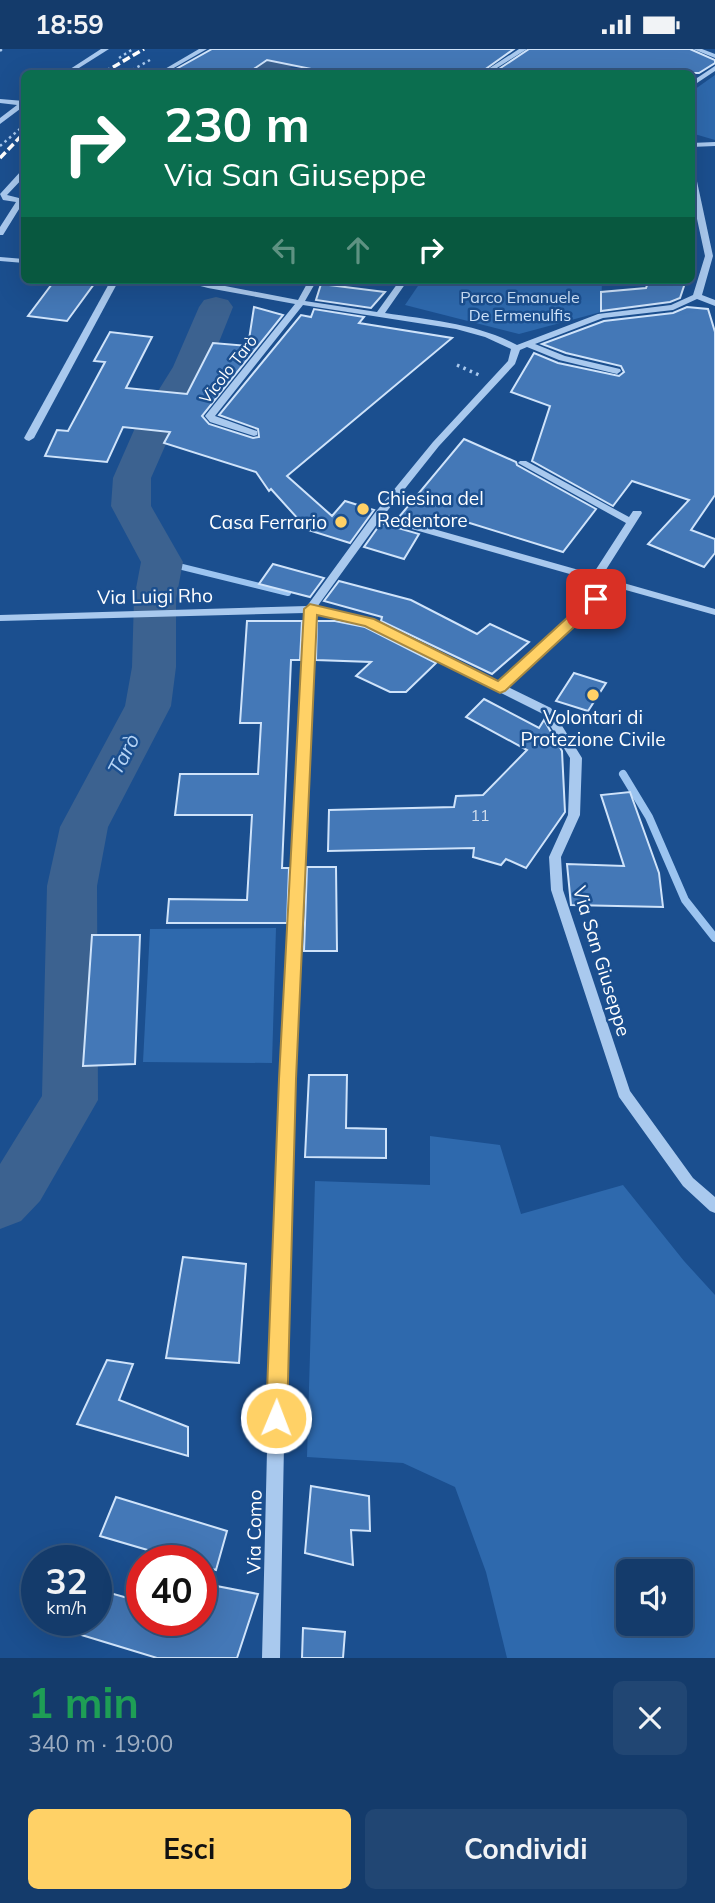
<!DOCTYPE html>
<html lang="it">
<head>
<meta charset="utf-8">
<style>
  body { margin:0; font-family:Mulish,sans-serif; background:#214673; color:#f1f3f6; height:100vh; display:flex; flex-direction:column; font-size:26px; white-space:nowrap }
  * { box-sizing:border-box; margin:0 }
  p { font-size:23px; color:#9dadc1 }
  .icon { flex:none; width:38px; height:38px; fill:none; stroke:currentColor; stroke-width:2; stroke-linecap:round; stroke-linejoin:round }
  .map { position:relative; height:1609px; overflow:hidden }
  .sheet { display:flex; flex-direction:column; background:#143b6b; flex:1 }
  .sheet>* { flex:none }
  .banner { position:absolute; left:21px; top:21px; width:674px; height:214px; border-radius:10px; box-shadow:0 7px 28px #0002,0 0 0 2px #33557e; background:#0b6e4f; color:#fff; overflow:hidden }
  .buttons { position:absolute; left:616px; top:1510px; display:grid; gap:14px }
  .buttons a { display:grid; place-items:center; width:77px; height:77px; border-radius:10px; background:#143b6b; box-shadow:0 7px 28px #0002,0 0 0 2px #33557e; font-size:35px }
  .speed { position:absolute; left:21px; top:1496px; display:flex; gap:14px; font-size:35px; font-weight:700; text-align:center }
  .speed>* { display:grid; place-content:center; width:91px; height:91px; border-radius:50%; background:#143b6b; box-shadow:0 7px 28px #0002,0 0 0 2px #33557e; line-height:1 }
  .speed small { font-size:18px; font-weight:400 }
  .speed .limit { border:10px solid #d22; background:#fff; color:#111 }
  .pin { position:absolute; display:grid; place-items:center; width:60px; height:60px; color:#fff; margin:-30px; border-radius:14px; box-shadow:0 4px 10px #0006 }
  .me { position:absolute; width:77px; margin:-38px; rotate:1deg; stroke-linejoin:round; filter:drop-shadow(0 0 5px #0008) }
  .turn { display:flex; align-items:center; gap:24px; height:147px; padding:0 28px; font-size:32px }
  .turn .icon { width:91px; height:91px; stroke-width:2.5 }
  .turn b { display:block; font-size:49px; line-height:60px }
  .lanes { display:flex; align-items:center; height:66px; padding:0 28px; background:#0003; justify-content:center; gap:35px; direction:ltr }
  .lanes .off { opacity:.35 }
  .round { display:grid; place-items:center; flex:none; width:74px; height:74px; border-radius:10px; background:#214673 }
  .head { display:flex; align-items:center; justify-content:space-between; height:119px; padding:0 28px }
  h1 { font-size:42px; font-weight:700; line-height:52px; color:#1e9e55 }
  .button { display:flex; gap:14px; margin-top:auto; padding:14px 28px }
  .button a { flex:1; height:80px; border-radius:10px; background:#ffd166; color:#111; font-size:28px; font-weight:700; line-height:80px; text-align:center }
  .button a+a { background:#214673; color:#f1f3f6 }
  .status { display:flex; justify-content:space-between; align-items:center; height:49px; padding:0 35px; background:#143b6b; direction:ltr }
  .status svg { height:19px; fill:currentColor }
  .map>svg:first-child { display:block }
  .green { fill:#2e69ad; fill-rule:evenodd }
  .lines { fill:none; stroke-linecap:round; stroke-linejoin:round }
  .stream-far1 { stroke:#9cc4f0; stroke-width:6 }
  .stream { stroke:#9cc4f0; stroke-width:8 }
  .river { fill:#3c6290; fill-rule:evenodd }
  .building { fill:#4478b7; stroke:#cfe3fa; stroke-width:2 }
  .path-far1 { stroke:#a9c9ee; stroke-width:2.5; stroke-dasharray:2.5 3.5; stroke-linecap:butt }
  .path { stroke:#a9c9ee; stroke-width:3.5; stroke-dasharray:2.5 4.5; stroke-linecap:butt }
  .minor { fill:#a9c9ee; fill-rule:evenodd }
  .rail { stroke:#fff; stroke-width:3.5; stroke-dasharray:8 3.5; stroke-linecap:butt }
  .route { fill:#ffd166; stroke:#a68842; stroke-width:2 }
  .poi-dot { fill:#ffd166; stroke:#1b4f8f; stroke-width:2.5 }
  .labels { text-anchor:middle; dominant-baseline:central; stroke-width:5; stroke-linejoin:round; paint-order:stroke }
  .far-park-label { font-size:16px; fill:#cfe3fa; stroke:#1b4f8f }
  .far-street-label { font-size:16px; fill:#fff; stroke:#1b4f8f }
  .number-label { font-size:16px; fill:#d0dded }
  .poi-label { font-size:19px; fill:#fff; stroke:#1b4f8f; text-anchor:start }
  .street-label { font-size:19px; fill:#fff; stroke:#1b4f8f }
  .water-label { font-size:21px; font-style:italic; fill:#b5d3f5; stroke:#1b4f8f }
</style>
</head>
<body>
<div class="status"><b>18:59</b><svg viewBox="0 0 49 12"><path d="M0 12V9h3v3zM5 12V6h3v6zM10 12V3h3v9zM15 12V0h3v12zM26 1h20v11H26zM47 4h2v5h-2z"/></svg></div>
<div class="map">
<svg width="715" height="1609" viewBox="0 0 715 1609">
  <rect width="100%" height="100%" fill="#1b4f8f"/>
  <g class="green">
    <polygon points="715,26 715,91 691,84 691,43"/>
    <polygon points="422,231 602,231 601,263 519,285 405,256"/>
    <polygon points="276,879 272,1014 143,1013 150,880"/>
    <path d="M430 1087 500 1096 521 1165 623 1136 684 1212 715 1246V1609H507L486 1523 455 1438 403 1414 307 1408 315 1132 430 1136ZM681 1522V1575H628V1522Z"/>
  </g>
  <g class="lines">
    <polyline class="stream-far1" points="162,513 288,544"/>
    <polyline class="stream" points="623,725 649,768 685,851 715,889"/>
    <g class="river">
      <polygon points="295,0 339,0 335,6 285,20 281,24 252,24 265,8"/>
      <polygon points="216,248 228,251 233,258 209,318 173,379 151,429 151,457 183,513 176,550 176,618 171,657 108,778 97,837 98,1051 40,1152 21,1172 0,1180 0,1115 42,1047 47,837 60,778 125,657 132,618 134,550 141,513 111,457 113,429 135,379 173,318 199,258 204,251"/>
    </g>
  </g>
  <g class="building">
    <polygon points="212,0 514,0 480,24 331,24 267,11 248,24 169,24"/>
    <polygon points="529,0 690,0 715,11 715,14 699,24 493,24"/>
    <polygon points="55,231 94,235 67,272 28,267"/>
    <polygon points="649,231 686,231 680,249 670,253 601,262 601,243 646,239"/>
    <polygon points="321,235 385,243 371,259 316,251"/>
    <polygon points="254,258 283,266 202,367 209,375 253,389 259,388 258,380 219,366 301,266 311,268 314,260 364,268 359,274 452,289 287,427 332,467 345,452 374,461 350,494 308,481 271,440 269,442 256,423 164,394 170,383 123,378 107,413 45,407 57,381 68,382 105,313 94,312 110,283 152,288 126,339 187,345 213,294 248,297"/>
    <polygon points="687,258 708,260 715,283 715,446 691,481 715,490 715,504 704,518 648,495 689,451 632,432 613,457 532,412 550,357 511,343 534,304 558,314 619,327 624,323 621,317 566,304 542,295 604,272 673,264"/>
    <polygon points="464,390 516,413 517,416 596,460 563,503 447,467 440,476 427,472 425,475 399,468"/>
    <polygon points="381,474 419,485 404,510 364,498"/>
    <polygon points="273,515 324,529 310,548 259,535"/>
    <polygon points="339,532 411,551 477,585 490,575 529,593 492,625 381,572 382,568 324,552"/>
    <polygon points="247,572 302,572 300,611 291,611 282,819 289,819 287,874 167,874 169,850 247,851 252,766 175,766 180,725 258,725 261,674 240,674"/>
    <polygon points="317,572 335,572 365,578 436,614 406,643 390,643 356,627 371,613 316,611"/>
    <polygon points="574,624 606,634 588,662 556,652"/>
    <polygon points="484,650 539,679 544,671 562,702 565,763 526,819 506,810 501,816 473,808 474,799 328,802 329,761 454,758 456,747 483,746 527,701 466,668"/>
    <polygon points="630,743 659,824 663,858 571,856 567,815 624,817 601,746"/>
    <polygon points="307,818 336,818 337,902 304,902"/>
    <polygon points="92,886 140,886 135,1015 83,1017"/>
    <polygon points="309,1026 347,1026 346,1079 386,1080 386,1109 305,1108"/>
    <polygon points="183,1208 246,1215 239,1314 166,1309"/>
    <polygon points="107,1311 133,1315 119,1351 188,1378 188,1407 77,1375"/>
    <polygon points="311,1437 369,1447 370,1482 351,1481 353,1516 305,1504"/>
    <polygon points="116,1448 227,1482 216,1521 201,1517 201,1512 185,1512 100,1487"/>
    <polygon points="201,1534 258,1545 237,1609 157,1609 52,1577 53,1572 96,1572 96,1540 142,1553 142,1572 201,1572"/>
    <polygon points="303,1579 345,1583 343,1609 302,1609"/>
  </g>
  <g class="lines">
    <g class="path-far1">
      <polyline points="0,2 2,0"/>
      <polyline points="119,9 133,0"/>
      <polyline points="127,24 150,11"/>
      <polyline points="0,97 21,79"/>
    </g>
    <polyline class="path" points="457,316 479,326"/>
    <g class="minor">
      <polygon points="101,0 109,0 71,24 64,24"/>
      <polygon points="199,0 207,0 165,24 158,24"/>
      <polygon points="519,0 527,0 489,24 482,24"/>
      <polygon points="693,0 702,0 715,5 715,9"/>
      <polygon points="715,17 715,22 691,38 691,33"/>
      <polygon points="0,50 24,52 24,57 0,75 0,69 17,56 0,54"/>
      <polygon points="715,93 715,97 691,98 691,94"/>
      <path d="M691 121 695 123 713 207 702 246 715 251V257L697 250 673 261 603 269 535 295 565 307 620 320 621 322 617 325 559 311 527 298 520 301 515 315 439 397 384 466 593 525 626 474 518 414 520 412H526L629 468 633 462H641L642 464 602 527 619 530 620 533 715 560V566L615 538 508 638 551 659 582 709 580 766 561 808 563 841 630 1042 693 1129 715 1148V1164L710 1162 683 1137 619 1048 551 841 549 808 568 766 570 709 543 665 366 576 315 565 287 1236 280 1609H262L271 1236 305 564 0 572V566L307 557 374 465 433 393 508 312 511 300 485 288 456 280 303 256 215 367 257 382V386L254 387 210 373 205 367 295 255 208 239 178 231H194L298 251 309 231H317L305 252 377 263 400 231H408L385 264C429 271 476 274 517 296L598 265 671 256 693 246 705 207 691 142ZM380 471 605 535 499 633 373 571 317 558Z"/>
      <polygon points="21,122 24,122 24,128 7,146 19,149 21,145 24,145 24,152 3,186 0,186 0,178 16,153 3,151 0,145"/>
      <polygon points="0,208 24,210 24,214 0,212"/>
      <polygon points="111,231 119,231 34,389 29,392 26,391 24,389"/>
    </g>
    <g class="rail">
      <polyline points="103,24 144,0"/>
      <polyline points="0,109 24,84"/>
    </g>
  </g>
  <polygon class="route" points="596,546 603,550 601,553 505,642 500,644 365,577 317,566 296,1030 287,1369 284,1376 276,1379 269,1376 266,1369 279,1030 304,560 310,555 374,570 498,632 591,547"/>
  <g class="poi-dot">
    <circle cx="363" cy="460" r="7"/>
    <circle cx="341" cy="473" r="7"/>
    <circle cx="593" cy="646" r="7"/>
  </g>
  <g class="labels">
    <g class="far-park-label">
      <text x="520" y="248">Parco Emanuele<tspan x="520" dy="18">De Ermenulfis</tspan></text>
    </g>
    <g class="far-street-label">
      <text transform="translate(228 320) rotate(-52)">Vicolo Tarò</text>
    </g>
    <g class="number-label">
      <text x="480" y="766">11</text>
    </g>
    <g class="poi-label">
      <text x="377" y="449">Chiesina del<tspan x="377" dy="22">Redentore</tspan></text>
      <text x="327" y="473" text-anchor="end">Casa Ferrario</text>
      <text x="593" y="668" text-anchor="middle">Volontari di<tspan x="593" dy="22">Protezione Civile</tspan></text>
    </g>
    <g class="street-label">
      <text transform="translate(155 547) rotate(-1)">Via Luigi Rho</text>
      <text transform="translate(602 912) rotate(73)">Via San Giuseppe</text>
      <text transform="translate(254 1483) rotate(-89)">Via Como</text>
    </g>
    <g class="water-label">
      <text transform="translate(123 705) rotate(-62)">Tarò</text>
    </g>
  </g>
</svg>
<div class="buttons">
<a><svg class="icon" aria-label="sound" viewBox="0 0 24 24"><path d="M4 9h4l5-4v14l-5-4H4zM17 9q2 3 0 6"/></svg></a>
</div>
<div class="speed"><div>32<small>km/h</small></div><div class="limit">40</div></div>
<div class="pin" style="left:596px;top:550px;background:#d93025"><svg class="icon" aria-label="arrive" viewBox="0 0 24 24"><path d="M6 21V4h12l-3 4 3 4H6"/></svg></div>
<svg class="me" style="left:276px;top:1369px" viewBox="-20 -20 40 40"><circle r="17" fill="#ffd166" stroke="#fff" stroke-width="3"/><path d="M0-11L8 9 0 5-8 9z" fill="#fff"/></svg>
<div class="banner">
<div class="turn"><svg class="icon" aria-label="right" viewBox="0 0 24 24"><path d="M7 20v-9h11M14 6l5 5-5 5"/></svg><div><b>230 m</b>Via San Giuseppe</div></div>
<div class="lanes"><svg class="icon off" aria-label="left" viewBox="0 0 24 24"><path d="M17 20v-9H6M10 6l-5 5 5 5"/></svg><svg class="icon off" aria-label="ahead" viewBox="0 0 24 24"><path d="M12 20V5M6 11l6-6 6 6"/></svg><svg class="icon" aria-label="right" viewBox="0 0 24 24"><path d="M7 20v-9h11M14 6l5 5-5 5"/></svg></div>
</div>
</div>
<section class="sheet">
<div class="head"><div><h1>1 min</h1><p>340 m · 19:00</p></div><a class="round"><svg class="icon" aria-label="close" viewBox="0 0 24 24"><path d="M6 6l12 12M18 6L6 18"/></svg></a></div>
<div class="button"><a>Esci</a><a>Condividi</a></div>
</section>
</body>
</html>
